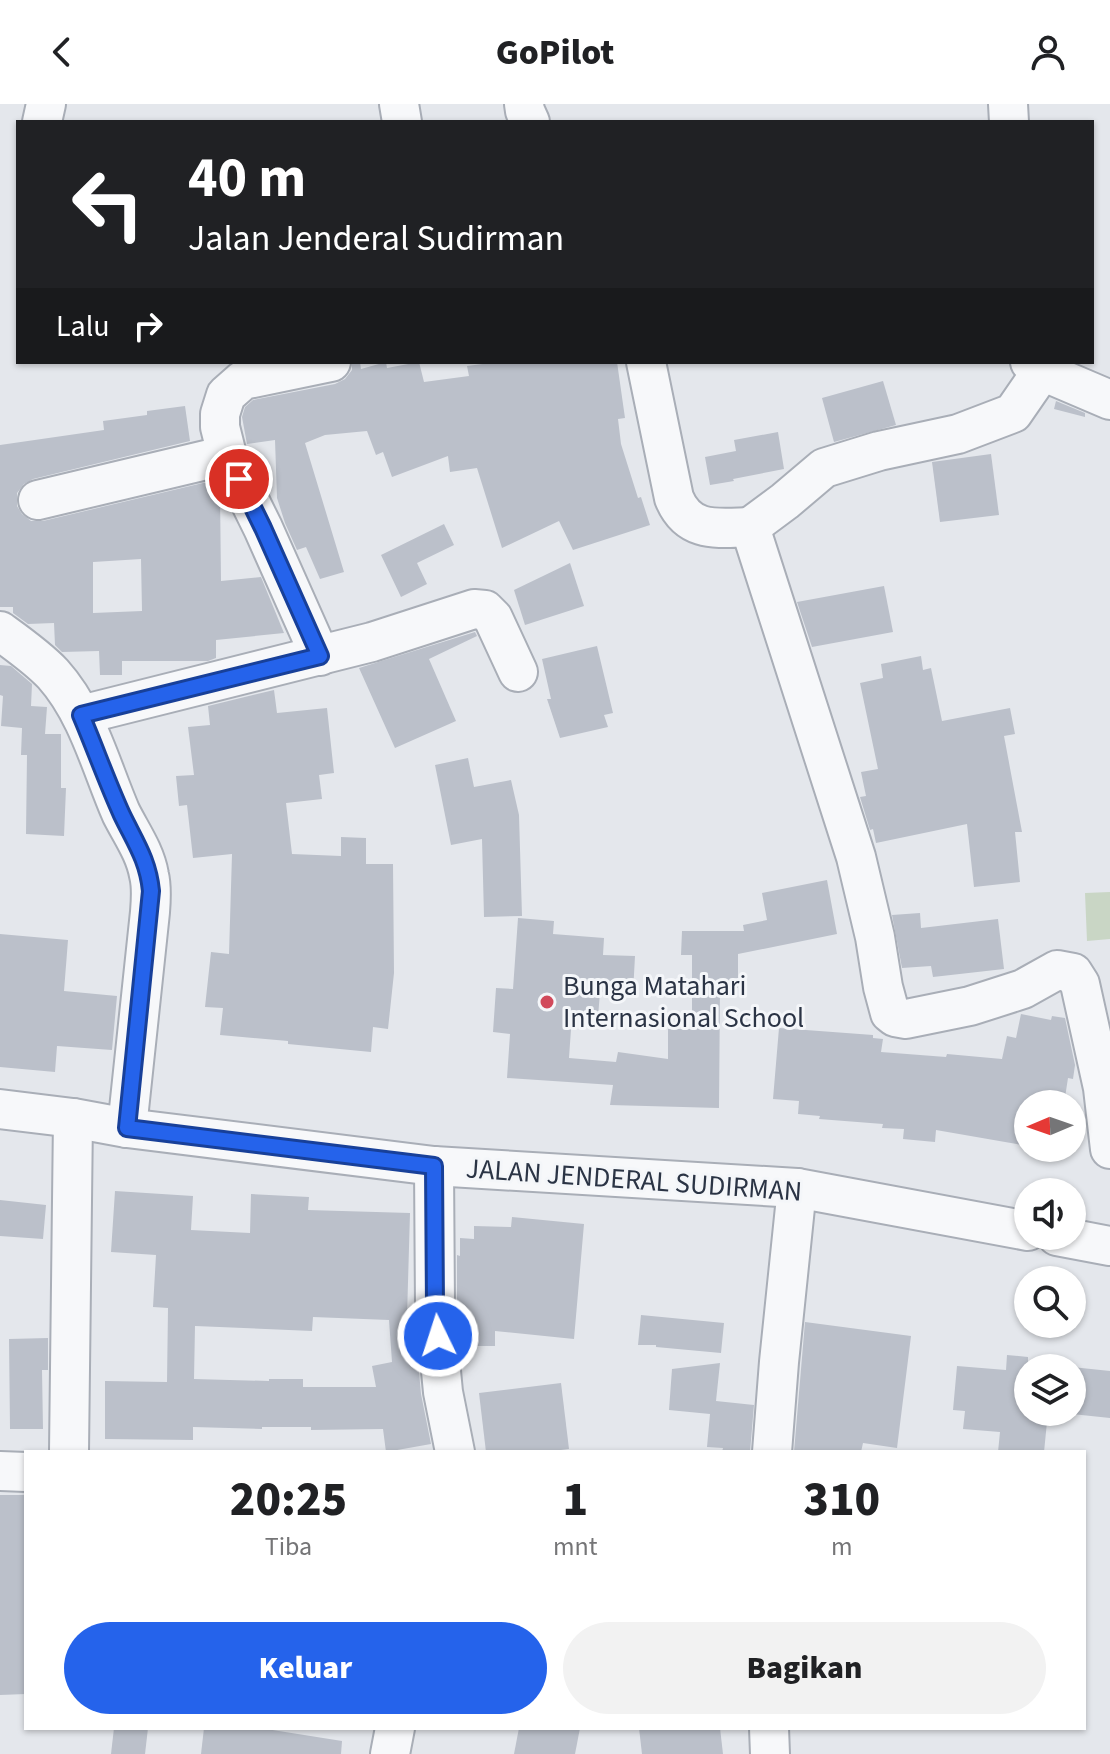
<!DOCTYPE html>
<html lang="id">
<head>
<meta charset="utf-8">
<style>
  body { margin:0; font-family:"Source Sans 3",sans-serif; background:#f2f2f2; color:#202124; height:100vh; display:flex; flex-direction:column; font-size:30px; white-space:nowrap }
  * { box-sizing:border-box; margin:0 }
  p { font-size:26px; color:#757577 }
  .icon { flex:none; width:44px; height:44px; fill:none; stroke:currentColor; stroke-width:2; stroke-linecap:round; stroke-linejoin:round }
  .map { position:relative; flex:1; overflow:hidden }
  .details { position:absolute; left:24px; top:1346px; width:1062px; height:280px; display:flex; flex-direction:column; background:#fff; border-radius:0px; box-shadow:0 2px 6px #0004 }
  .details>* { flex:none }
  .top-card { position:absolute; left:16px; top:16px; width:1078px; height:244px; border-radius:0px; box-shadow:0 2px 6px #0004; background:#202124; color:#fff; overflow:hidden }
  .needle { width:52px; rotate:268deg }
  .controls { position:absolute; left:1014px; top:986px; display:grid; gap:16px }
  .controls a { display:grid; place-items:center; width:72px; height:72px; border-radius:50%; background:#fff; box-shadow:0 2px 6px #0004; font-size:40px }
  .pin { position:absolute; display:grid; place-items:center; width:68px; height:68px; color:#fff; margin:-34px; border:4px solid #fff; border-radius:50%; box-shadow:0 2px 8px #0007 }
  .me { position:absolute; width:88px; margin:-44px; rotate:356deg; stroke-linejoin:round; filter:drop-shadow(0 0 6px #0008) }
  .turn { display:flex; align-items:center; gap:28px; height:168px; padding:0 40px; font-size:36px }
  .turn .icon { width:104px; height:104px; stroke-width:2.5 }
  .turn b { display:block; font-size:56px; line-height:68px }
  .then { display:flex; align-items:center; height:76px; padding:0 40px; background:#0003; gap:16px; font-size:30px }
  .eta { display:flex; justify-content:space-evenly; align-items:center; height:136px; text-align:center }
  .eta b { font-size:48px; font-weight:800; line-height:56px }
  .button { display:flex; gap:16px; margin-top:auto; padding:16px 40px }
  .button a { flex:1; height:92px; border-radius:48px; background:#2563eb; color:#fff; font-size:32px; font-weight:800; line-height:92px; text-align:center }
  .button a+a { background:#f2f2f2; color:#202124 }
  header { display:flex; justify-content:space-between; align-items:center; height:104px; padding:0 40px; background:#fff; font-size:36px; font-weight:800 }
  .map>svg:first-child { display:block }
  .green { fill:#c9d6c5 }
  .building { fill:#bbc0ca; fill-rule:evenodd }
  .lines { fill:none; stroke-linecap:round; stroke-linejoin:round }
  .minor-casing { stroke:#a9aeb7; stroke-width:42 }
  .minor { stroke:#f7f8fa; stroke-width:38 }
  .route-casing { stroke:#184099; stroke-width:20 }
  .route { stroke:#2563eb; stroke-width:14 }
  .poi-dot { fill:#d1495b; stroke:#f4f6f9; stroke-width:3 }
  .labels { text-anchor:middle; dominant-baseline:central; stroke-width:6; stroke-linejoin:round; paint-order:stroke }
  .poi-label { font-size:28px; fill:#2b3445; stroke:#f4f6f9; text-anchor:start }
  .street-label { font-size:28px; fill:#2b3445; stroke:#f4f6f9 }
</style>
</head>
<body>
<header><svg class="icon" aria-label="back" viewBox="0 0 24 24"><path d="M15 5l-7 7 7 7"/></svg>GoPilot<svg class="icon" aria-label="person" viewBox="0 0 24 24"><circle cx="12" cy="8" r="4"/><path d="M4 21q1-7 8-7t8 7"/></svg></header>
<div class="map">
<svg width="1110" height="1650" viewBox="0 0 1110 1650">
  <rect width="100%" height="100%" fill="#e4e7ec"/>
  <polygon class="green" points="1110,788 1110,835 1087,837 1085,789"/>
  <g class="building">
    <polygon points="352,258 360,258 361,265 386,258 387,264 419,258 424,278 469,272 467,262 498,258 617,258 625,314 618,315 621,340 638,394 641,393 650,421 573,446 559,417 502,444 477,364 450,368 448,352 392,373 383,348 376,351 367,327 325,331 305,339 344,468 320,475 306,443 297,446 285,419 277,394 275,336 247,340 242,313 245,303 253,296 335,280 345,275 352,266"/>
    <polygon points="883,277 896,321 834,338 822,294"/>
    <polygon points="1056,297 1085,309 1085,313 1054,305"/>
    <path d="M185 302 190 337 33 375 24 380 17 389V402L22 410 31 417H43L203 379H216L220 388 221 477 261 473 284 529 216 536V554L208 557H122V571H100L99 547 62 548 55 541 54 519 28 520 13 509V503H0V341L104 326 103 317 147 311V307ZM141 455 142 507 93 509V458Z"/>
    <polygon points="778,328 784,365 733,375 734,377 710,381 705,353 736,347 734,336"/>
    <polygon points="991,350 999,411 940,418 932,358"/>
    <polygon points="444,420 454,441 417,459 427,480 401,493 381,451"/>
    <polygon points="570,459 584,502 525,521 514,486"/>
    <polygon points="884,482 893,528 812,543 797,498"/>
    <polygon points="475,528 477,532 429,555 456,617 395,644 359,564"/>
    <polygon points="597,542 613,609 604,611 608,623 560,634 547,595 551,595 542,555"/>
    <polygon points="921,552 923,566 931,564 942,617 1010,604 1015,630 1004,632 1022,728 1015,728 1020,778 974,783 967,720 876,739 873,725 870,726 860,693 866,692 861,668 878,665 860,579 883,574 881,560"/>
    <polygon points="0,561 11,562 32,580 31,602 47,603 45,630 61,630 61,684 66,684 64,732 26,730 27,651 21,651 22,624 1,622 3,592 0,591"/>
    <polygon points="274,586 277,609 327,604 334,669 319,671 322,695 286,699 292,750 341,752 341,733 366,734 366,760 393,760 394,869 388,925 373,923 371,948 288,940 288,937 220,931 223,904 205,903 211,848 229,850 232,750 193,754 187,701 179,702 176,672 194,671 188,623 210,621 208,602"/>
    <polygon points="468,654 474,683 511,676 519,711 522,812 484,813 482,735 451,741 435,661"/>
    <polygon points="827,776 837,830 738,850 738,884 720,884 719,1004 610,1001 613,981 507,974 510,930 493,928 496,884 513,885 518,814 554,817 553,830 604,834 603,851 635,852 633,889 600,888 598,913 572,911 569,954 616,958 618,948 668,955 668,925 692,925 692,851 681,851 682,827 744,827 743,821 767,816 762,789"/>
    <polygon points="920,809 921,824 998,815 1004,865 933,873 931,862 902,864 892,811"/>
    <polygon points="0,830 68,836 64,887 117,892 112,946 57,942 55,968 0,963"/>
    <polygon points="1021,910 1051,916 1052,912 1065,914 1075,961 1073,975 1068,974 1064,1000 1028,1000 1028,1042 936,1026 935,1038 903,1035 904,1025 882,1024 883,1020 819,1015 820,1012 798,1010 799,997 773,995 779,924 873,931 873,934 883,935 881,948 946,953 947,950 1002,955 1007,932 1016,934"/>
    <path d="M115 1087 193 1092 191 1126 250 1129 251 1090 309 1093 308 1106 410 1109 407 1213H414L421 1290 431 1340 386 1348 383 1325 311 1326V1323H262V1325L193 1323V1336L105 1335V1277L167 1278 168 1204 153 1203 156 1151 111 1148ZM313 1213 389 1216 392 1258 372 1262 376 1283H303V1275H269V1277L194 1275 195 1222 312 1227Z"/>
    <polygon points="0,1096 46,1101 43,1135 0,1132"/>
    <polygon points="512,1113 584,1120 574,1235 495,1227 495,1242 461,1242 457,1203 457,1151 460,1152 460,1134 474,1135 474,1122 511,1123"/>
    <polygon points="641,1211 724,1219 721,1249 656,1243 656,1241 638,1241"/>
    <polygon points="805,1218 911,1232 897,1344 863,1339 861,1348 794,1348"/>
    <polygon points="48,1234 48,1266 42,1266 43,1325 10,1325 9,1235"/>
    <polygon points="1007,1251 1028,1253 1028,1308 1048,1308 1044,1348 998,1348 1000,1328 963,1325 965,1307 953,1306 957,1262 1006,1266"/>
    <polygon points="720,1259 716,1297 754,1301 750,1348 722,1348 723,1344 707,1343 710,1310 669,1306 672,1265"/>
    <polygon points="1072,1263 1110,1267 1110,1314 1072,1310"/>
    <polygon points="561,1279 569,1345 545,1348 486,1348 479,1289"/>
    <polygon points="0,1391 26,1391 26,1590 0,1591"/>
    <polygon points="114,1624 148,1624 145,1650 111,1650"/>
    <polygon points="204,1624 260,1624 342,1637 341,1650 201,1650"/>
    <polygon points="519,1624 580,1624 575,1650 514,1650"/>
    <polygon points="639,1624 720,1624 723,1650 642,1650"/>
  </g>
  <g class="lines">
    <defs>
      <g id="minor">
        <polyline points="399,0 402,18"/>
        <polyline points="524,0 525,7 530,18"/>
        <polyline points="1008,0 1009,18"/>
        <polyline points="42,18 46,0"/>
        <path d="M646 258 674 394C689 430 718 424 750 423L856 753 875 833 883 883 890 909 895 913 906 915 970 902 1023 885 1057 866 1073 869 1080 880 1103 984 1110 1045"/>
        <polyline points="1030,258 1042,267 1110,296"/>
        <polyline points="38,396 227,351"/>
        <polyline points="750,423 785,397 824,364 879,347 958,330 1013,309 1042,267"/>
        <path d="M0 527C18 540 38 554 53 570 88 609 101 663 121 709 131 729 145 748 149 771 152 783 151 796 150 808L127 1024"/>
        <polyline points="320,552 263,424 227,351 220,323 220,310 226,291 243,276 331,258"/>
        <polyline points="81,611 372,538 474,505 485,506 493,514 518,568"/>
        <polyline points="0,1005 73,1014 127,1024 434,1062 797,1084 1028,1127"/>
        <polyline points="434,1062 435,1204 443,1288 455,1348"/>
        <polyline points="1057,1132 1110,1142"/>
        <polyline points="69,1348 73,1014"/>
        <polyline points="772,1348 779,1258 797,1084"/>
        <polyline points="0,1367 26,1368"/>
        <polyline points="769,1624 770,1650"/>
        <polyline points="390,1650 395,1624"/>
      </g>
    </defs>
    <use href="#minor" class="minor-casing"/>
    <use href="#minor" class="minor"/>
  </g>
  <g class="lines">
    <defs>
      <path id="route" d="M239 375 263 424 320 552 81 611C95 644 107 678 122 711 135 738 148 756 151 787L127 1024 434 1062 435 1204 438 1232"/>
    </defs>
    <use href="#route" class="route-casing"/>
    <use href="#route" class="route"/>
  </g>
  <circle class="poi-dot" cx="547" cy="898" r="8"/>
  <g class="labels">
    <g class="poi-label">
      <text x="563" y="882">Bunga Matahari<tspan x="563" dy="32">Internasional School</tspan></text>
    </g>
    <g class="street-label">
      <text transform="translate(634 1076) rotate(4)">JALAN JENDERAL SUDIRMAN</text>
    </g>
  </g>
</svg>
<div class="controls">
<a><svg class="needle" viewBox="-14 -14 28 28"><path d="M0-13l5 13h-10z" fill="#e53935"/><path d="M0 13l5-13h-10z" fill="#757577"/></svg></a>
<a><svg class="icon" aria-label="sound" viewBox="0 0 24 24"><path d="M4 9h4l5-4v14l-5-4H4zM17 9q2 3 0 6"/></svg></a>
<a><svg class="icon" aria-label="search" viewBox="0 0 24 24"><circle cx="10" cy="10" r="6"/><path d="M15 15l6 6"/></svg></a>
<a><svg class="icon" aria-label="layers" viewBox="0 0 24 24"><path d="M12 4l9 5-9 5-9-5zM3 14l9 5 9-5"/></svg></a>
</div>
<div class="pin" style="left:239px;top:375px;background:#d93025"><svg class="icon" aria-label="arrive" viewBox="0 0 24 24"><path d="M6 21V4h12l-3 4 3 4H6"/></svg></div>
<svg class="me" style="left:438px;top:1232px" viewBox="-20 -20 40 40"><circle r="17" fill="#2563eb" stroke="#fff" stroke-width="3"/><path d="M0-11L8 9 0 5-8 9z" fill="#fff"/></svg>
<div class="top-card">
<div class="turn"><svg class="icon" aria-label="left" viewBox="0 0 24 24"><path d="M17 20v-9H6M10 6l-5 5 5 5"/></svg><div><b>40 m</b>Jalan Jenderal Sudirman</div></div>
<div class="then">Lalu<svg class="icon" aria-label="right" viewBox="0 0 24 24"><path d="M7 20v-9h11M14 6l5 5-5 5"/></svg></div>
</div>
<section class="details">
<div class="eta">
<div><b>20:25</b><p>Tiba</p></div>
<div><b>1</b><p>mnt</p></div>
<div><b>310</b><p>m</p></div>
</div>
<div class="button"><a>Keluar</a><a>Bagikan</a></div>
</section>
</div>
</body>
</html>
